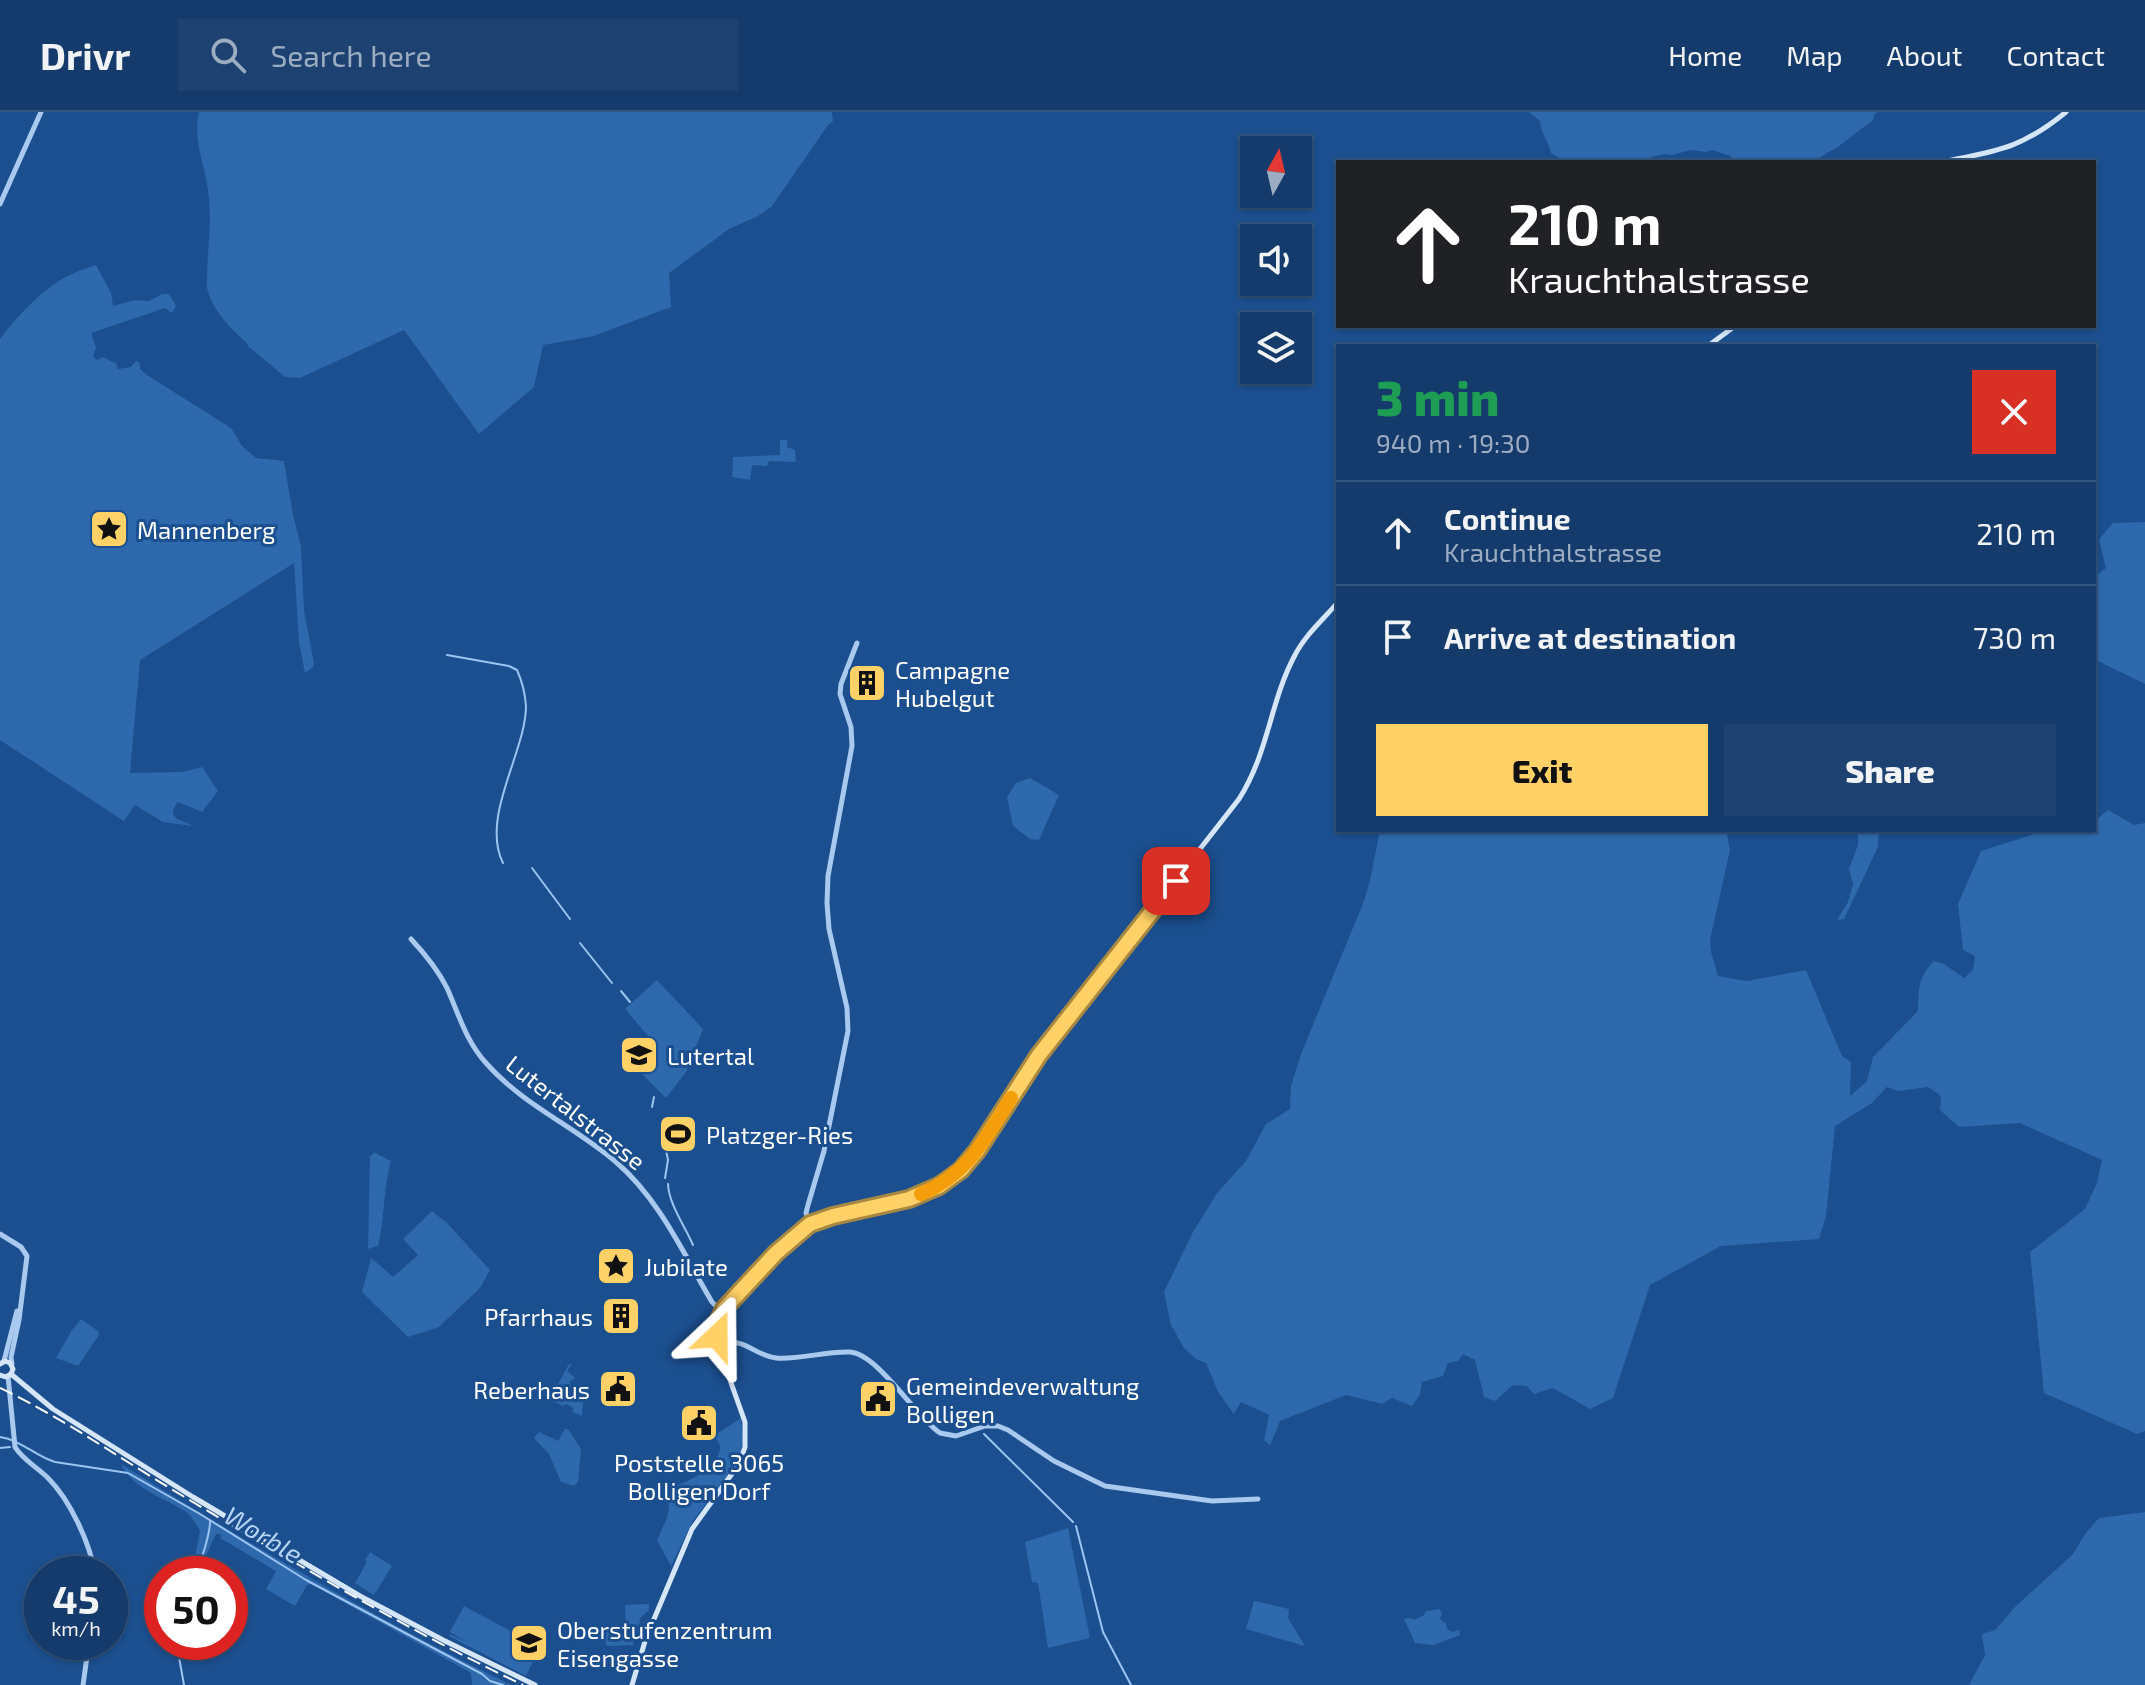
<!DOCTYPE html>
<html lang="en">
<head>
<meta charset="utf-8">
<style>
  body { margin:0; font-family:"Exo 2",sans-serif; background:#1d4271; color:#f1f3f6; height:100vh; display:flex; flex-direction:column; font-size:30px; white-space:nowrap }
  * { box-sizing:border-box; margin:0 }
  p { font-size:26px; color:#9dadc1 }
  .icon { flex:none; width:44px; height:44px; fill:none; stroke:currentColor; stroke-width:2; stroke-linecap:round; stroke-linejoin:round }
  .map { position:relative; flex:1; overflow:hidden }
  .panel { position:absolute; left:1336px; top:232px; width:760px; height:488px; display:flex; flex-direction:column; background:#143b6b; border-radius:0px; box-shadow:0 2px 6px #0004,0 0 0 2px #33557e }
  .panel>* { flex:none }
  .banner { position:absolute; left:1336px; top:48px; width:760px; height:168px; border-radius:0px; box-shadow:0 2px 6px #0004,0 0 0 2px #33557e; background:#202124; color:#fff; overflow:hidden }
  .needle { width:52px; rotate:8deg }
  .fabs { position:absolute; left:1240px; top:24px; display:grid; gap:16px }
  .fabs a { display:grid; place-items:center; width:72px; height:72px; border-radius:0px; background:#143b6b; box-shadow:0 2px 6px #0004,0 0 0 2px #33557e; font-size:40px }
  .speed { position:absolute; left:24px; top:1444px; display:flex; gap:16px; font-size:40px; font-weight:700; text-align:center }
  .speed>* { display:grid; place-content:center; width:104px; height:104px; border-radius:50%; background:#143b6b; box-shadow:0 2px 6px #0004,0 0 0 2px #33557e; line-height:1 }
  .speed small { font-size:20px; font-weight:400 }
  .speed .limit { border:12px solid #d22; background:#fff; color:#111 }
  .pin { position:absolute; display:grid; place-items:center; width:68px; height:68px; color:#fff; margin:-34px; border-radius:16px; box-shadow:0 4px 12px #0006 }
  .me { position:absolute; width:88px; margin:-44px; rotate:23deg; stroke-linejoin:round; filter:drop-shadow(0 0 6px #0008) }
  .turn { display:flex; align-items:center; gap:28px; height:168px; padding:0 40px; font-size:36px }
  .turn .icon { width:104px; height:104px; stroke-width:2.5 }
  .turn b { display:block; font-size:56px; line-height:68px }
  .round { display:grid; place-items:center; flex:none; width:84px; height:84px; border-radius:0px; background:#1d4271 }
  .head { display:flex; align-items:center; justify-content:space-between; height:136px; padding:0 40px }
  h1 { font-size:48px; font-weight:800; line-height:60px; color:#1e9e55 }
  .cta { display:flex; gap:16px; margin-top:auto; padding:16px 40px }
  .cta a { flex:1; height:92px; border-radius:0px; background:#ffd166; color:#111; font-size:32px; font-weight:800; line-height:92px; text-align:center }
  .cta a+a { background:#1d4271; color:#f1f3f6 }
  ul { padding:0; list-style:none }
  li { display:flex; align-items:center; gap:24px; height:104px; padding:0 40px; border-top:2px solid #33557e }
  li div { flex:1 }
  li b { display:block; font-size:30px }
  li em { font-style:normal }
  header { display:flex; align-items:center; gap:48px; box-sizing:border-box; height:112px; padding:0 40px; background:#143b6b; border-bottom:2px solid #33557e }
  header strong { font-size:38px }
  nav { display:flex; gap:44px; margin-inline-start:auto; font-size:28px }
  .search { width:560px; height:72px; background:#1d4271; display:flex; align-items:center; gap:20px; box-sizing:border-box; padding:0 28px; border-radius:0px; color:#9dadc1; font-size:30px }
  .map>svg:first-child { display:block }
  .green { fill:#2e69ad }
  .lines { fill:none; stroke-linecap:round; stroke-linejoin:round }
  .stream { stroke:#9cc4f0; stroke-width:2 }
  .tertiary { stroke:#a9c9ee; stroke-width:5 }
  .secondary { stroke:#d6e6fa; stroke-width:5 }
  .rail { stroke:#fff; stroke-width:2; stroke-dasharray:14 6; stroke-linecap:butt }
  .route-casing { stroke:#a68842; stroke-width:20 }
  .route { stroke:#ffd166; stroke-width:14 }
  .slow { stroke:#f59e0b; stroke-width:14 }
  .labels { text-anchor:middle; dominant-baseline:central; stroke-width:6; stroke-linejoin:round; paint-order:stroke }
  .poi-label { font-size:24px; fill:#fff; stroke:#1b4f8f; text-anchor:start }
  .street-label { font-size:24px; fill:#fff; stroke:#1b4f8f }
  .water-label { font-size:26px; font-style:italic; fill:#b5d3f5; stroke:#1b4f8f }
</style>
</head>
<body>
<header>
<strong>Drivr</strong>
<div class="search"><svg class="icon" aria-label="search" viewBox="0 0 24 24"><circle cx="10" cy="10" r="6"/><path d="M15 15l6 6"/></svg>Search here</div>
<nav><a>Home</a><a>Map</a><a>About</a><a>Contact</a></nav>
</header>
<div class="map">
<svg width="2145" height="1573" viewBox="0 0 2145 1573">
  <rect width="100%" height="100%" fill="#1b4f8f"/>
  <g class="green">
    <path d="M199 0H832L833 9 828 13 772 94 758 104 729 117 669 161 671 195 594 224 543 233 534 275 479 322 404 218 300 266 285 265 248 234 246 230C229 215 213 199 207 176 206 147 212 117 209 87 207 57 192 30 199 0Z"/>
    <path d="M1529 0H1879L1875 1 1873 8 1839 34 1812 50H1788L1784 46 1778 50H1732L1731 44 1712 38 1706 40 1690 38 1673 43 1665 42 1652 45 1644 50H1560L1559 46 1551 41C1549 29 1540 21 1540 9Z"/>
    <path d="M96 153 111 181 113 194 135 188 149 189 162 182H169L176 194 172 201 165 196 91 221 96 235 93 245 97 248 102 245 116 251 118 257 131 255 136 249 140 251V257L147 263 231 316 242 334 256 346 284 349 293 403 301 434 304 499 314 551 313 555 305 561 299 530 294 451 140 548 130 661 182 660 202 655 218 679 202 700 178 690C164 708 183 708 193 714L163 710 135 693 124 709 0 628V227C16 205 46 173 72 162 80 158 88 156 96 153Z"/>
    <polygon points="780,328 787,328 787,335 795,338 796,350 769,349 767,354 752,353 750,368 732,365 733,345 780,343"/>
    <polygon points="2145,410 2145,572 2096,548 2094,545 2094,462 2097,463 2106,456 2099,427 2113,411"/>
    <polygon points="1030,666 1059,683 1039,728 1030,727 1013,714 1007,685 1016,671"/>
    <path d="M2108 698 2134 713 2145 711V1319L2137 1322 2044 1281 2030 1140 2085 1097 2097 1071 2102 1048 2020 1011 1959 1015 1940 998 1941 984 1928 975 1898 979 1887 975 1872 991 1835 1014 1826 1104 1819 1127 1721 1134 1650 1173 1613 1286 1590 1297 1553 1276 1534 1282 1527 1274 1513 1273 1495 1289 1484 1285 1475 1248 1463 1242 1458 1249 1448 1251 1443 1264 1422 1270 1420 1283 1412 1294 1392 1286 1382 1292 1346 1283 1280 1309 1270 1333 1264 1328 1269 1303 1241 1290 1234 1302 1218 1280 1206 1251 1196 1247 1184 1236 1171 1213 1164 1180 1193 1120 1217 1081 1246 1049 1266 1012 1290 997 1291 974 1301 942 1364 789 1370 768 1380 718H1726L1730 738 1710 828 1711 840 1718 864 1747 869 1806 858 1842 944 1851 950 1850 984 1867 969 1873 945 1918 899C1919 877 1917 866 1934 849L1944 852 1964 866 1973 858 1975 844 1963 838 1958 792 1981 739 2038 721 2040 718H2094V707L2096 708Z"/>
    <polygon points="1858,718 1879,718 1878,735 1844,807 1837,808 1848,790 1853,772 1849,757 1858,733"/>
    <polygon points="657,868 703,917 686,960 666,986 635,955 642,948 635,941 650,926 625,897"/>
    <path d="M373 1040 391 1049C383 1077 385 1106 378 1134L368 1137 370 1043H373Z"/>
    <polygon points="432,1099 447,1111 490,1158 480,1176 439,1215 408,1225 362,1180 371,1146 393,1165 418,1143 403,1127"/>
    <polygon points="81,1207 98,1219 99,1223 78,1254 56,1246 72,1218"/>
    <polygon points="569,1252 572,1252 567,1259 575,1266 569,1270 575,1280 573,1282 583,1291 582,1304 572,1300 574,1296 566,1292 563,1294 552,1289 549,1283 553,1276 556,1276"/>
    <path d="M741 1306 743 1329 739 1343 725 1367 692 1410 671 1454 657 1428 667 1406 669 1398 668 1388 673 1374C688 1372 722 1352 720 1334 719 1330 716 1327 713 1324Z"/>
    <polygon points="565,1317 568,1317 581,1337 578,1370 574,1374 561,1370 549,1342 534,1326 539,1320 558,1329"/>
    <path d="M121 1352C248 1431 377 1508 511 1573H472L471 1561 311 1472 307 1473 295 1494 266 1477 276 1459 220 1426 222 1423 216 1422 206 1444 202 1462H192L200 1418C195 1411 191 1402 183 1398 161 1384 133 1377 121 1352Z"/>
    <polygon points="2145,1400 2145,1573 1969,1573 1985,1543 1982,1522 1995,1518 2016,1494 2073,1442 2085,1422 2099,1406"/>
    <polygon points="1068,1416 1090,1526 1048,1536 1038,1471 1032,1470 1025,1430"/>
    <polygon points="370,1440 392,1454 374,1483 355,1471 367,1450 365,1448"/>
    <polygon points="1254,1489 1289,1497 1288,1506 1305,1534 1246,1517"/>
    <polygon points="649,1492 649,1498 640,1506 639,1517 634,1518 633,1533 607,1534 601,1519 626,1517 625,1493"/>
    <polygon points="464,1494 513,1520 515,1516 526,1522 518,1536 535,1545 526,1564 449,1524 450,1522 467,1530 450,1520"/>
    <polygon points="1439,1497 1442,1501 1440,1507 1446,1511 1447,1517 1452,1520 1459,1518 1460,1523 1433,1533 1415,1531 1404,1507 1411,1506 1414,1508 1424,1503 1426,1499"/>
  </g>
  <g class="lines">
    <g class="stream">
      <path d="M447 543 509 554 517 558C522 569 525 581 526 594 526 640 480 705 503 751"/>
      <polyline points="532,756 570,807"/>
      <polyline points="580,831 612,871"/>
      <polyline points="621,879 630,890"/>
      <polyline points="652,995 654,985"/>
      <polyline points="662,1018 668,1048 665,1066"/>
      <path d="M668 1072C669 1093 685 1114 693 1133"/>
      <polyline points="984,1322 1073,1410"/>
      <path d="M0 1325C21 1328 35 1344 55 1350L128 1361 200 1402 306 1468 482 1562 490 1569 503 1573"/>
      <polyline points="0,1336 10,1335"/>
      <polyline points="1076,1414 1103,1520 1131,1573"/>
      <path d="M197 1462C201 1446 210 1425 210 1410"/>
      <polyline points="180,1530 179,1545 184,1573"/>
    </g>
    <g class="tertiary">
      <polyline points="0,92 41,0"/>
      <path d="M411 827C425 842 438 858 447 876 459 903 466 929 486 951 523 993 574 1014 616 1050 660 1088 683 1141 712 1190L722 1200"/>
      <polyline points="810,1112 806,1101 808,1093 824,1039 848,919 847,896 829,817 827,791 828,764 852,634 851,615 840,582 841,572 857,531"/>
      <polyline points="0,1122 21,1135 27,1144 19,1208 11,1245 12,1252"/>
      <path d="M724 1229C748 1229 757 1244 776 1246 800 1248 825 1239 850 1240 878 1242 915 1304 940 1321L956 1324 985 1314H998L1008 1318 1054 1349 1105 1374 1212 1389 1258 1387"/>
      <polyline points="4,1249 17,1199"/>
      <path d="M8 1264 15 1335C23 1348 37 1355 48 1366 70 1388 90 1431 95 1462"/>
      <polyline points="83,1573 89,1530"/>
    </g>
    <g class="secondary">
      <path d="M1942 50C1996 39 2021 37 2066 0"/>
      <polyline points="1708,234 1735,214"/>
      <path d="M717 1224 720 1206 724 1197 776 1141 810 1112 833 1104 909 1087 939 1074 961 1058 977 1039 1039 943 1239 687C1269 640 1270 589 1295 543 1305 523 1324 507 1338 490"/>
      <circle cx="717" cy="1231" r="7"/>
      <polyline points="0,1252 5,1249 10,1251 13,1257 11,1262"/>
      <polyline points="11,1262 53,1297 193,1385 360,1484 443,1528 535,1573"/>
      <polyline points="0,1263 6,1265 11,1262"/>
      <polyline points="632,1573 646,1526 692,1417 739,1352 745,1335 745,1310 719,1237"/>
    </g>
    <path class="rail" d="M0 1276C59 1304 112 1341 168 1375 284 1445 400 1514 523 1573"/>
  </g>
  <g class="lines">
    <defs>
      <polyline id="route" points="717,1224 720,1206 724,1197 776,1141 810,1112 833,1104 909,1087 939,1074 961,1058 977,1039 1039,943 1176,769"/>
    </defs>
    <use href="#route" class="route-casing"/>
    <use href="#route" class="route"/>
    <path class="slow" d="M921 1082C968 1062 985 1027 1011 986"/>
  </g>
  <defs>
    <symbol id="sight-square" viewBox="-11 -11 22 22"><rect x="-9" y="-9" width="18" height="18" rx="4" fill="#ffd166" stroke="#1b4f8f"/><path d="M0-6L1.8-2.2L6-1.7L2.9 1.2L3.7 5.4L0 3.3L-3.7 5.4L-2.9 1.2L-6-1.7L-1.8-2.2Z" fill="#111"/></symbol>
    <symbol id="building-square" viewBox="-11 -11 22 22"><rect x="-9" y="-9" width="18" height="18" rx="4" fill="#ffd166" stroke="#1b4f8f"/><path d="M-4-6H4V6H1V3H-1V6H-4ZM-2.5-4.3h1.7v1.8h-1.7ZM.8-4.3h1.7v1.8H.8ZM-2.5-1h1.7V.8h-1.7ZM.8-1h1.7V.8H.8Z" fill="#111"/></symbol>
    <symbol id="school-square" viewBox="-11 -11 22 22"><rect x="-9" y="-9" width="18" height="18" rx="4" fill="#ffd166" stroke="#1b4f8f"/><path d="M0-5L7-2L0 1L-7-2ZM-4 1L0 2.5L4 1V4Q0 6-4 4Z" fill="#111"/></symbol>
    <symbol id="stadium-square" viewBox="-11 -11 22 22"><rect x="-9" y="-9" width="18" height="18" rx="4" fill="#ffd166" stroke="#1b4f8f"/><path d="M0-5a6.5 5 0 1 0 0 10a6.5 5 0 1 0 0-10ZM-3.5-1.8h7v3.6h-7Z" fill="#111"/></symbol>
    <symbol id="civic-square" viewBox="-11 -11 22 22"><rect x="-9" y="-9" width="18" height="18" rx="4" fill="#ffd166" stroke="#1b4f8f"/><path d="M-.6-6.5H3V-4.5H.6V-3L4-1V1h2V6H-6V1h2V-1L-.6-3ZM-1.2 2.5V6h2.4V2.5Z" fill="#111"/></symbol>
  </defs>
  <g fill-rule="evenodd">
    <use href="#sight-square" x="87" y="395" width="44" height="44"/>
    <use href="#building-square" x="845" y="549" width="44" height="44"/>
    <use href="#school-square" x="617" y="921" width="44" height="44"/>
    <use href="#stadium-square" x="656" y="1000" width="44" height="44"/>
    <use href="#sight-square" x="594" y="1132" width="44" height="44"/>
    <use href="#building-square" x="599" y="1182" width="44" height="44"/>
    <use href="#civic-square" x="596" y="1255" width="44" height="44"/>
    <use href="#civic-square" x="856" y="1265" width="44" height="44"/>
    <use href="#civic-square" x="677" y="1289" width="44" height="44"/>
    <use href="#school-square" x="507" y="1509" width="44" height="44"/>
  </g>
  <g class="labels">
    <g class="poi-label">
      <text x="137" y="417">Mannenberg</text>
      <text x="895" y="557">Campagne<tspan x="895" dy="28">Hubelgut</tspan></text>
      <text x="667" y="943">Lutertal</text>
      <text x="706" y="1022">Platzger-Ries</text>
      <text x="644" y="1154">Jubilate</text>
      <text x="593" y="1204" text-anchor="end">Pfarrhaus</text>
      <text x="906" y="1273">Gemeindeverwaltung<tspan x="906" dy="28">Bolligen</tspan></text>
      <text x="590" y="1277" text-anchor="end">Reberhaus</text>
      <text x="699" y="1350" text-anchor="middle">Poststelle 3065<tspan x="699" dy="28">Bolligen Dorf</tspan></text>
      <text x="557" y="1517">Oberstufenzentrum<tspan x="557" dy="28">Eisengasse</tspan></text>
    </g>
    <g class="street-label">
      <text transform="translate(576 1000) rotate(38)">Lutertalstrasse</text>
    </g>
    <g class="water-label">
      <text transform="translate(264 1422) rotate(31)">Worble</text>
    </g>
  </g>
</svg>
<div class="fabs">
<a><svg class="needle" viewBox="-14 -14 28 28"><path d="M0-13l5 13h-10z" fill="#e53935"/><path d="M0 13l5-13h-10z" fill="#9dadc1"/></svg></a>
<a><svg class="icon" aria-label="sound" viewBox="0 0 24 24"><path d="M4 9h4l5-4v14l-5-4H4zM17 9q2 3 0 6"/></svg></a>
<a><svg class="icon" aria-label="layers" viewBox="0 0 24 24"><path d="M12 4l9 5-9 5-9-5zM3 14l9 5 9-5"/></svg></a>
</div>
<div class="speed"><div>45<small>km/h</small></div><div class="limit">50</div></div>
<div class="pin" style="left:1176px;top:769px;background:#d93025"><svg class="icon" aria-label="arrive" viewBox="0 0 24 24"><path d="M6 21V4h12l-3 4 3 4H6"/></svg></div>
<svg class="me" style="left:717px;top:1224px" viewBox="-20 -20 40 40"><path d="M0-17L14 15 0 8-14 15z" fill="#ffd166" stroke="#fff" stroke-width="4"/></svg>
<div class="banner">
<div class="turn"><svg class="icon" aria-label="ahead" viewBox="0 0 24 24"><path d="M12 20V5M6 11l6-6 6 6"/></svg><div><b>210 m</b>Krauchthalstrasse</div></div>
</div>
<section class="panel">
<div class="head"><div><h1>3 min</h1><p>940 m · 19:30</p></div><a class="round" style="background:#d93025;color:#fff"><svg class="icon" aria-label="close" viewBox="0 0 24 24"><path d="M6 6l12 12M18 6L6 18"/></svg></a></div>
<ul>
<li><svg class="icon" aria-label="ahead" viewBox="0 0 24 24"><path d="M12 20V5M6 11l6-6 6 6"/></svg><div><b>Continue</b><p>Krauchthalstrasse</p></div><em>210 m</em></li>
<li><svg class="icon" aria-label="arrive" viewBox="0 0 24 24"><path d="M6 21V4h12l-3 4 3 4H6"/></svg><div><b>Arrive at destination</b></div><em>730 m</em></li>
</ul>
<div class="cta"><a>Exit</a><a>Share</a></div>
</section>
</div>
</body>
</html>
